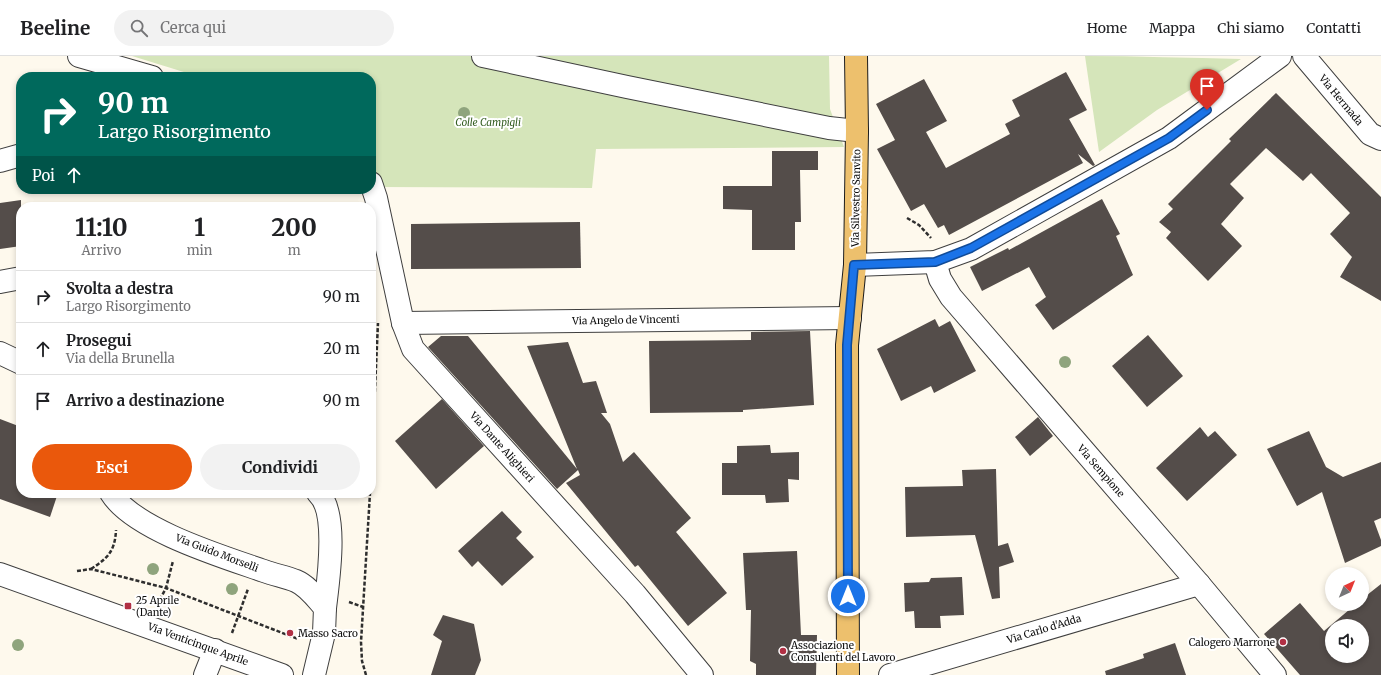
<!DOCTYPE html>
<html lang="it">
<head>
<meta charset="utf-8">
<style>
  body { margin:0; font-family:Merriweather,serif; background:#f2f2f2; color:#202124; height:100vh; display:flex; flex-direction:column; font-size:15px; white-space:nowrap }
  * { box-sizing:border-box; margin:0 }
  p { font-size:13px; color:#757577 }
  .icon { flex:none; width:22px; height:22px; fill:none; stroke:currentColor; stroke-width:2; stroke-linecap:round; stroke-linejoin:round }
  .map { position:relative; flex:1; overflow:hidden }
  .side { position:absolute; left:16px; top:146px; width:360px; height:296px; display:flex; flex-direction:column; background:#fff; border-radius:16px; box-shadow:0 2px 6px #0003 }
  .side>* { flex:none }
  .guide { position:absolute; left:16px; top:16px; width:360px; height:122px; border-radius:16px; box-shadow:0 2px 6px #0003; background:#00695c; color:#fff; overflow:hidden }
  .needle { width:26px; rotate:43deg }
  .tools { position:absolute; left:1325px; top:511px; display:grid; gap:8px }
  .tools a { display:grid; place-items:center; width:44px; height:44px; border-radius:50%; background:#fff; box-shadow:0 2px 6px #0003; font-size:20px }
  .pin { position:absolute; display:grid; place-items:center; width:34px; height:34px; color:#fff; margin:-41px -17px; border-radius:50% 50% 50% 0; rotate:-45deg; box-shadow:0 0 4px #0007 }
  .pin .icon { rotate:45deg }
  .me { position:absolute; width:44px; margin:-22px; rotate:0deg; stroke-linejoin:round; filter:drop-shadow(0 0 3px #0008) }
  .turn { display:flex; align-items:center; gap:14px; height:84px; padding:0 16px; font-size:18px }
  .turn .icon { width:52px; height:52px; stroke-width:2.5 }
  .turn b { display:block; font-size:28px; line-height:34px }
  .then { display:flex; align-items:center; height:38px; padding:0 16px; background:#0003; gap:8px; font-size:15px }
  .eta { display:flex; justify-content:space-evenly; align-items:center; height:68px; text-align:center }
  .eta b { font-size:24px; font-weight:700; line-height:28px }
  .primary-button { display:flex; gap:8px; margin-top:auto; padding:8px 16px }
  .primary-button a { flex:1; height:46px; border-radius:24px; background:#ea580c; color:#fff; font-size:16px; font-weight:700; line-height:46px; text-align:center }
  .primary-button a+a { background:#f2f2f2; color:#202124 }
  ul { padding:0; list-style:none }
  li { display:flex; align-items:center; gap:12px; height:52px; padding:0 16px; border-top:1px solid #e0e0e0 }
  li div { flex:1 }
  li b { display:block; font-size:15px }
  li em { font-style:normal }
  header { display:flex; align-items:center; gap:24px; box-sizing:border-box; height:56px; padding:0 20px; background:#fff; border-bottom:1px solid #e0e0e0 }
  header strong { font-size:19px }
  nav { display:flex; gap:22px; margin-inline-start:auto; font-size:14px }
  .search { width:280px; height:36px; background:#f2f2f2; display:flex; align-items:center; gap:10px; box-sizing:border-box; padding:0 14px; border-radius:22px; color:#757577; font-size:15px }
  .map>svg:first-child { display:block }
  .green { fill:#d5e5ba }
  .building { fill:#544d4a; fill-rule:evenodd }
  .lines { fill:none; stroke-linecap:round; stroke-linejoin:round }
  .minor-casing { stroke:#3f3f3f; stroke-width:24 }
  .major-casing { stroke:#1d1d1d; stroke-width:24 }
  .path { stroke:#2e2e2e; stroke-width:2.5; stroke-dasharray:4 2; stroke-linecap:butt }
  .minor { stroke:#fff; stroke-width:22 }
  .major { stroke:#edc06d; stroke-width:22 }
  .tree { fill:#8fa47d }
  .route-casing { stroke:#114b97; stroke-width:10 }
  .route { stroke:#1a73e8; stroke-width:7 }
  .poi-dot { fill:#b13044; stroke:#fff; stroke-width:1.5 }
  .labels { text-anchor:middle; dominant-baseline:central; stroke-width:4; stroke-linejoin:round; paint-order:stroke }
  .street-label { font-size:10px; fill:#0c0c0c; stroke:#fff }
  .park-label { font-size:10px; font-style:italic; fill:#355e22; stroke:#fff }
  .poi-label { font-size:10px; fill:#0c0c0c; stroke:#fff; text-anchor:start }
</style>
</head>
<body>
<header>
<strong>Beeline</strong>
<div class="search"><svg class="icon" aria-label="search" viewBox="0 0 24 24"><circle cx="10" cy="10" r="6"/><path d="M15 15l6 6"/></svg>Cerca qui</div>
<nav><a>Home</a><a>Mappa</a><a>Chi siamo</a><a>Contatti</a></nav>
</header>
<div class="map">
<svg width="1381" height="619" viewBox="0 0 1381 619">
  <rect width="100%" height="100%" fill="#fef9ed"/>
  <g class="green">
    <polygon points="132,0 829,0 830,53 844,91 596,93 592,132 376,131 371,113 371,21 200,21"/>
    <path d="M1085 0C1137 0 1189 2 1241 3L1157 54 1099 96Z"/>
  </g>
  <g class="building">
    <polygon points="1066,16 1087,54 1069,63 1095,109 1093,110 1078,98 1083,107 949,179 944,169 938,172 924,148 911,155 877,93 895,84 876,48 924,23 947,65 926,76 946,112 1010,78 1005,68 1020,60 1012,44"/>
    <polygon points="1276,37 1381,141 1381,245 1340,221 1352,201 1330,178 1350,157 1311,117 1303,125 1266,92 1230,128 1244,142 1221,168 1242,190 1208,225 1166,182 1171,176 1159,166 1173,153 1168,148 1231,85 1229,83"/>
    <polygon points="772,95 818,95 818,114 800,114 801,166 795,166 795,194 752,194 752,154 723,153 723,130 772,130"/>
    <polygon points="1102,143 1120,178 1116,180 1133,219 1053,274 1035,249 1046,241 1029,211 982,235 970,211 1008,192 1009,194"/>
    <polygon points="21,144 21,190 0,193 0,147"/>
    <polygon points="580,166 581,212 411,213 411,168"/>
    <polygon points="935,263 939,271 950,265 976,315 934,337 931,330 901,345 877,293"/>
    <polygon points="810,275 814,349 743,354 743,356 650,357 649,285 751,284 751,276"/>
    <polygon points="1148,279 1183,320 1147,351 1112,310"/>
    <polygon points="441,280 468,280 577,413 527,290 568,286 583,327 596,325 607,357 601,357 610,368 623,406 634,396 691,462 676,476 727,537 688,570 638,509 635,511 566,427 580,419 578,414 557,433 428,291"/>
    <polygon points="442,343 484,390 436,433 395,385"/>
    <polygon points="1038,361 1053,380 1030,400 1015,381"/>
    <polygon points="0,363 21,371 21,437 58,437 50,461 0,443"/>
    <polygon points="1200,371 1208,381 1215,375 1237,399 1187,445 1156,412"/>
    <polygon points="1309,375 1326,411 1343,421 1381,406 1381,462 1374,465 1381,484 1381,490 1345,507 1322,436 1297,450 1267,393"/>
    <polygon points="770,389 771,397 799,396 799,424 788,423 789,446 766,447 765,439 722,439 722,407 737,407 737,390"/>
    <polygon points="996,413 998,490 1008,487 1014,506 999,511 1000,542 992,543 975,479 906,481 905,431 963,430 962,414"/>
    <polygon points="502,455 522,476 516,482 534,501 502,530 478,505 472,511 458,495"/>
    <polygon points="797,495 801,579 817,579 816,619 756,619 756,608 750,605 751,554 746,554 743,497"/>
    <polygon points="962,521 964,559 940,560 941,572 915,572 914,555 905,556 904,527 929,526 931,522"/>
    <path d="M1381 528V619H1300L1264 578 1300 547 1324 575 1356 548H1362V543ZM1332 570H1362V600H1332Z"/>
    <polygon points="443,559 474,568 481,604 475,619 431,619 442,585 433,579"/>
    <polygon points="1175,587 1186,619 1106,619 1105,615 1144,602 1143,598"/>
  </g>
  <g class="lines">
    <defs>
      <g id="minor">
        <polyline points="79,0 152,21"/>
        <polyline points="483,0 627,31 829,72 857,75"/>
        <polyline points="1304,0 1370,78 1381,83"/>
        <polyline points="0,105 21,99"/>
        <polyline points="371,127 376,142 403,267 413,293 635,538 702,619"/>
        <polyline points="935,206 940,223 951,241 1199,528 1275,619"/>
        <polyline points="855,209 935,206 971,193 1169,82 1280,0"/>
        <polyline points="0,226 21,222"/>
        <polyline points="403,267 850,262"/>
        <polyline points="0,297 21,307"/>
        <path d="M111 437C134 474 224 501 264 515 275 519 286 521 296 525 308 530 317 543 325 552L324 577 314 619"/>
        <path d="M318 437C339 456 328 526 325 552"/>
        <polyline points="0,518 282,619"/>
        <polyline points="205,619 215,594"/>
        <polyline points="890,619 1199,528"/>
      </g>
      <polyline id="major" points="848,619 847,289 855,209 857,75 856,0"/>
    </defs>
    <use href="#minor" class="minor-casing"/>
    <use href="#major" class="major-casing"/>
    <g class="path">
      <polyline points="907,162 919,169 931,182"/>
      <polyline points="371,420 378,267"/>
      <path d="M91 513C108 502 115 495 116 474"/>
      <polyline points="77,515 91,513 166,532 298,583"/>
      <polyline points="349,546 363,551"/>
      <polyline points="157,549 166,532 173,505"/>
      <polyline points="232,577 248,533"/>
      <polyline points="366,619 362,605 361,586 370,437"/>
    </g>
    <use href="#minor" class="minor"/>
    <use href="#major" class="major"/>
  </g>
  <g class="tree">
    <circle cx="464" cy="57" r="6"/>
    <circle cx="1065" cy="306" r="6"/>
    <circle cx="153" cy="513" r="6"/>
    <circle cx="232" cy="533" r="6"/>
    <circle cx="18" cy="589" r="6"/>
  </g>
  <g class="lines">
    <defs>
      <polyline id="route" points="848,540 847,289 854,209 935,206 971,192 1169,82 1207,54"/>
    </defs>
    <use href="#route" class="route-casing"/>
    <use href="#route" class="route"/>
  </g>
  <g class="poi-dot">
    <rect x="124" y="546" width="8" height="8" rx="2"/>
    <circle cx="290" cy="577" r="4"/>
    <circle cx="1283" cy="586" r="4"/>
    <circle cx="783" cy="595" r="4"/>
  </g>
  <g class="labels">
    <g class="street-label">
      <text transform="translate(1341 44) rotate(50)">Via Hermada</text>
      <text transform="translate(856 142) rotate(-89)">Via Silvestro Sanvito</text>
      <text transform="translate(626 264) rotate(-1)">Via Angelo de Vincenti</text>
      <text transform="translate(502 391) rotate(48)">Via Dante Alighieri</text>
      <text transform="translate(1101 415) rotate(49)">Via Sempione</text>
      <text transform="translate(217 497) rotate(21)">Via Guido Morselli</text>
      <text transform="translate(1044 573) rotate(-17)">Via Carlo d'Adda</text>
      <text transform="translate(198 588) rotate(20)">Via Venticinque Aprile</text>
    </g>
    <g class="park-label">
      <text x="488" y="66">Colle Campigli</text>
    </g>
    <g class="poi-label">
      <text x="136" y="544">25 Aprile<tspan x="136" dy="12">(Dante)</tspan></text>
      <text x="298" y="577">Masso Sacro</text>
      <text x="1275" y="586" text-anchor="end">Calogero Marrone</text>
      <text x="791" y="589">Associazione<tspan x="791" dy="12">Consulenti del Lavoro</tspan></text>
    </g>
  </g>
</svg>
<div class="tools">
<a><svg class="needle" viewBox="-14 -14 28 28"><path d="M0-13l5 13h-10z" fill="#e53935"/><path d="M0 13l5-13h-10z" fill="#757577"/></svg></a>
<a><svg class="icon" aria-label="sound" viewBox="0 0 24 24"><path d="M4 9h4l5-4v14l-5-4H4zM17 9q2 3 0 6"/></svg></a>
</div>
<div class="pin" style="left:1207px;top:54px;background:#d93025"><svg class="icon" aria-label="arrive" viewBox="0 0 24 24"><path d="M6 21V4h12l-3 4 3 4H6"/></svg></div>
<svg class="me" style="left:848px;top:540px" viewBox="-20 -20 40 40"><circle r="17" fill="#1a73e8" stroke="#fff" stroke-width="3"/><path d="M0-11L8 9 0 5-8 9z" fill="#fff"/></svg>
<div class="guide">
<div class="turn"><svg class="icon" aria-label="right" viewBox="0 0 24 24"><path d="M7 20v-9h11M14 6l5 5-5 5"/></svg><div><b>90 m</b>Largo Risorgimento</div></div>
<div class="then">Poi<svg class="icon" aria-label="ahead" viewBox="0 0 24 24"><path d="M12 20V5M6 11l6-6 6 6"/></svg></div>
</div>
<section class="side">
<div class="eta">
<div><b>11:10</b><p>Arrivo</p></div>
<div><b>1</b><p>min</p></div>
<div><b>200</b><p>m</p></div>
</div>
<ul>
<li><svg class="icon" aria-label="right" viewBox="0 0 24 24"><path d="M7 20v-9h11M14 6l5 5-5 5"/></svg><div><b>Svolta a destra</b><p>Largo Risorgimento</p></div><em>90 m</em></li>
<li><svg class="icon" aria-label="ahead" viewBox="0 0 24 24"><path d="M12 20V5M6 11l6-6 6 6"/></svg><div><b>Prosegui</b><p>Via della Brunella</p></div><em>20 m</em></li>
<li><svg class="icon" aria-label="arrive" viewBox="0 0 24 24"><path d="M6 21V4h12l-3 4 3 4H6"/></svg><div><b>Arrivo a destinazione</b></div><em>90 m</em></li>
</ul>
<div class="primary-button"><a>Esci</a><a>Condividi</a></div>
</section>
</div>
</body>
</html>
